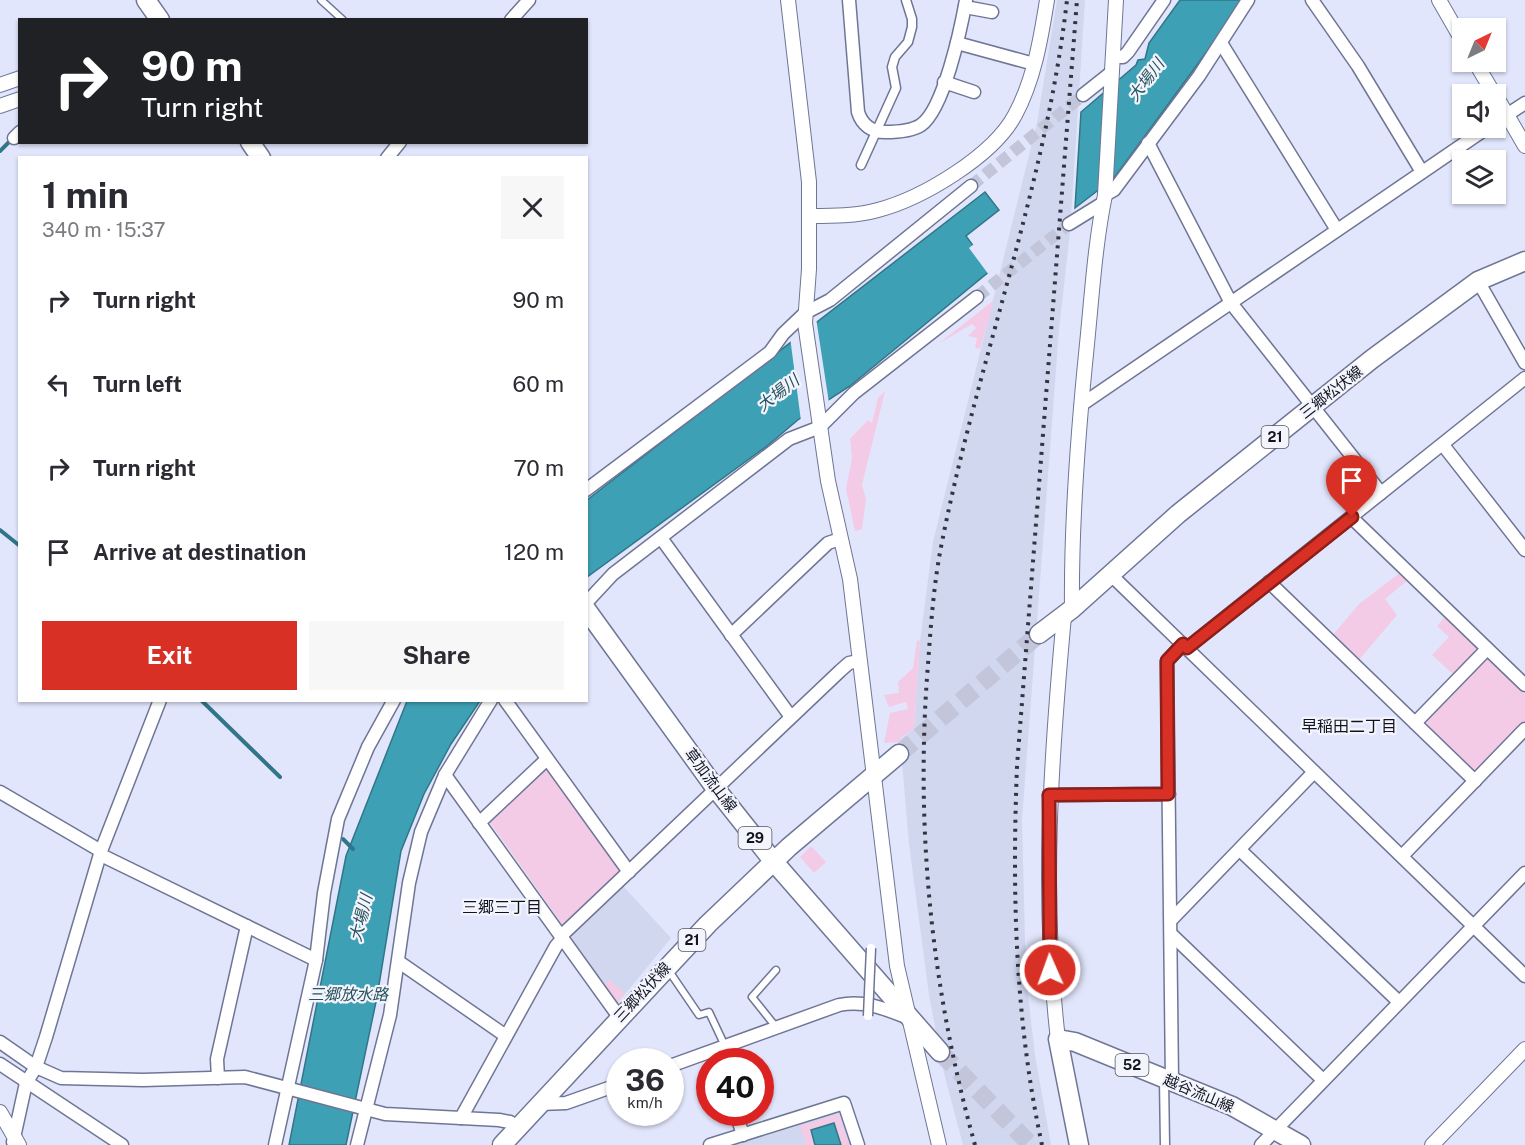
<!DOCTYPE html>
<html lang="en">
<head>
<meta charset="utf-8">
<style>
  body { margin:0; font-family:"Public Sans","Noto Sans JP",sans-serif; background:#f7f7f7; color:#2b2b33; height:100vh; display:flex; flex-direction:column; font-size:22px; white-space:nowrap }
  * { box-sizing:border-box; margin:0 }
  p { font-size:20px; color:#7c7c81 }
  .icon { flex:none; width:33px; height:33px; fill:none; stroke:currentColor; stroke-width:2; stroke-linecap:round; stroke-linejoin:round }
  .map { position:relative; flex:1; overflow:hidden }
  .sheet { position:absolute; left:18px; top:156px; width:570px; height:546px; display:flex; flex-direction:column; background:#fff; border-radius:0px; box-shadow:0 2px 4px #0004 }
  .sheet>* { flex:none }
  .top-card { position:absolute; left:18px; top:18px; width:570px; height:126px; border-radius:0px; box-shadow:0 2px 4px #0004; background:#202124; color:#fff; overflow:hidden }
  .needle { width:39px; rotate:43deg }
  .tools { position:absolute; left:1452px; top:18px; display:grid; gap:12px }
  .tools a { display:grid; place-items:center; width:54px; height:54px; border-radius:0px; background:#fff; box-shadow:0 2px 4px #0004; font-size:30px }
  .speed { position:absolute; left:606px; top:1048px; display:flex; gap:12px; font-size:30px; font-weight:700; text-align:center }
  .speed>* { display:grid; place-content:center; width:78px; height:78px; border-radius:50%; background:#fff; box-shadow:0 2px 4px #0004; line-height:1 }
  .speed small { font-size:15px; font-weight:400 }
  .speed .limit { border:9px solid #d22; background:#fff; color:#111 }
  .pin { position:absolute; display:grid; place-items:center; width:51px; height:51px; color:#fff; margin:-62px -26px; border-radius:50% 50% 50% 0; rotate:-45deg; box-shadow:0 0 6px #0007 }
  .pin .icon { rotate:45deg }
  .me { position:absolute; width:66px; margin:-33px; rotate:358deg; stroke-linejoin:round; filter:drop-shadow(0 0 4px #0008) }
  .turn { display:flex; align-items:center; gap:21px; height:126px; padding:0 24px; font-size:27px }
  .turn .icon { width:78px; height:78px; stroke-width:2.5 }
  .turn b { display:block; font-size:42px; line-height:51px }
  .round { display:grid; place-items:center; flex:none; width:63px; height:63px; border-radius:0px; background:#f7f7f7 }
  .overview { display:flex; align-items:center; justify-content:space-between; height:102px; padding:0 24px }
  h1 { font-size:36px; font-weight:700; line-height:45px }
  .primary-button { display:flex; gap:12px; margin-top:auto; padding:12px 24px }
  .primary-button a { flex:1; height:69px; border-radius:0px; background:#d93025; color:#fff; font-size:24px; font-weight:700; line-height:69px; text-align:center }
  .primary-button a+a { background:#f7f7f7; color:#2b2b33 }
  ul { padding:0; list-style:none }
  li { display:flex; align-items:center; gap:18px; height:84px; padding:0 24px }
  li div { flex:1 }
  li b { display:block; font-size:22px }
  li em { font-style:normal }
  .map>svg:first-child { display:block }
  .built { fill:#d1d7ef }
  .green { fill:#f3cbe7 }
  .water { fill:#3ea0b5; stroke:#307688; stroke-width:1.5 }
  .pier { fill:#e2e6fc }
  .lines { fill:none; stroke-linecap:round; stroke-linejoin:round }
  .stream { stroke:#307688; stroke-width:4 }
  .minor-tunnel { stroke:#c3c6db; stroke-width:12; stroke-dasharray:12 6; stroke-linecap:butt }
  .primary-tunnel { stroke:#c3c6db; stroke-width:18; stroke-dasharray:18 9; stroke-linecap:butt }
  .service-casing { stroke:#6f7695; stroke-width:9 }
  .pedestrian-casing { stroke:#6f7695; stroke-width:11 }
  .minor-casing { stroke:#6f7695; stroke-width:15 }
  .tertiary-casing { stroke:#6f7695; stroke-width:16 }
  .primary-casing { stroke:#6f7695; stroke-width:21 }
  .service { stroke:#fff; stroke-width:6 }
  .pedestrian { stroke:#fff; stroke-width:8 }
  .minor { stroke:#fff; stroke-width:12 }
  .tertiary { stroke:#fff; stroke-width:14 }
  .primary { stroke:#fff; stroke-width:18 }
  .rail { stroke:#313542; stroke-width:4; stroke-dasharray:3 6; stroke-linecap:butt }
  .pedestrian-bridge-casing { stroke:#6f7695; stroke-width:11; stroke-linecap:butt }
  .pedestrian-bridge { stroke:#fff; stroke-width:8 }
  .route-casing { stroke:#8d1f18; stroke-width:15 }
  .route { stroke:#d93025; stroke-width:10 }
  .labels { text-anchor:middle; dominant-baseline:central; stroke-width:4.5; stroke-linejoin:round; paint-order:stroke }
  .shield { fill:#f3f4fc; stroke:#555762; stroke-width:1.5 }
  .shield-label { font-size:14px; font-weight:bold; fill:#111420 }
  .street-label { font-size:15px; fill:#111420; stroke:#f3f4fc }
  .water-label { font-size:16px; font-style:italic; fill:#28525c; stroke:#f3f4fc }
  .neighbourhood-label { font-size:16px; fill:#111420; stroke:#f3f4fc }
</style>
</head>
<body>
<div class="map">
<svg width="1525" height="1145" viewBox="0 0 1525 1145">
  <rect width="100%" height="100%" fill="#e2e6fc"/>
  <g class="built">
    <polygon points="1057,0 1085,0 1070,232 1059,330 1022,820 1026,979 1035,1055 1051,1145 963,1145 944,1073 929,995 909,844 900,739 914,729 920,641 933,542 1037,123"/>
    <polygon points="622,885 671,938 617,1004 572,942 572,935"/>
    <polygon points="838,1109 842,1111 853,1145 726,1145"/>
  </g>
  <g class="green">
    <polygon points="994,300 980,349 975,348 977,338 968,336 976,328 972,324 938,344"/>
    <polygon points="885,391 862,485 866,499 862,529 855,531 846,489 852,458 850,439 868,420 872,423 878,398"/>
    <polygon points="1401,572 1408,580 1385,599 1397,615 1359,660 1333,635 1359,604"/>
    <polygon points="1445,617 1477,647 1478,654 1456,677 1432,655 1449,637 1437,626"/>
    <polygon points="917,640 920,641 914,729 900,738 900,742 884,743 890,713 908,709 906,702 889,707 884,695 899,693 898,682 913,668"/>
    <polygon points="1485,659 1490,659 1525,694 1525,721 1478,769 1473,769 1427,724 1427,719"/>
    <polygon points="546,767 620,867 620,873 564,927 489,821"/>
    <polygon points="811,846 826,862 814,873 800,857"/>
    <polygon points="598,975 605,984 609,980 625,993 617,1004"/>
    <polygon points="839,1114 849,1145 806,1145 800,1126"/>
  </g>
  <g class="water">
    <polygon points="1180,0 1241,0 1219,35 1114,178 1075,208 1081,112 1136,65 1138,60 1145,59 1149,43"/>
    <polygon points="985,192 999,210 966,236 991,270 850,386 799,419 767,446 587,577 587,500"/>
    <polygon points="407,701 480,701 451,744 424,794 401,851 377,997 346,1145 289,1145 346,856"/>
    <polygon points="834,1123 841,1145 815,1145 811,1130"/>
  </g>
  <g class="pier">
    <polygon points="974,244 993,269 989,275 969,248"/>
    <polygon points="816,318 829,403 801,421 790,337"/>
  </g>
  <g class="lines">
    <g class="stream">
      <polyline points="0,151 11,140"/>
      <polyline points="0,530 20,546"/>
      <polyline points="201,700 280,777"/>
      <polyline points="343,839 353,849"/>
    </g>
    <g class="minor-tunnel">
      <polyline points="971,186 1083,95"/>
      <polyline points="977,297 1069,224"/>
    </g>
    <g class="primary-tunnel">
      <polyline points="899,754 1039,634"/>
      <polyline points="940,1052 1031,1145"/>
    </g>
    <defs>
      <g id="service">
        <polyline points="321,0 343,20"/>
        <polyline points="776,970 752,997 776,1027"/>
        <polyline points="669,971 699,1015 709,1012 725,1046"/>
      </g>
      <g id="pedestrian">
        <polyline points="861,165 896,88 892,67 895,57 908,42 912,27 912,19 906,0"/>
        <polyline points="1164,1079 1165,1145"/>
      </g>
      <g id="minor">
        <path d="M849 0 858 112C862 125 872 132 885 132 896 132 912 131 921 125 944 109 961 28 966 0"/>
        <polyline points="1312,0 1358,66 1422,172"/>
        <polyline points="965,7 992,12"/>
        <polyline points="511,20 529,0"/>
        <polyline points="957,43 1034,64"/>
        <polyline points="1221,43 1337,230"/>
        <polyline points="1113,57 1123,57 1128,52 1164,0"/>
        <polyline points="944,82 974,92"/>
        <polyline points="1083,95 1112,72"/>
        <polyline points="1496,122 1525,103"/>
        <polyline points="14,138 20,132"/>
        <polyline points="1148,143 1231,303 1381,493"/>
        <polyline points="387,158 400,142"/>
        <polyline points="1105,195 1114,190 1199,76 1248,0"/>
        <polyline points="1069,224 1103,203"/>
        <polyline points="1478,281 1525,363"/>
        <polyline points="1081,405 1487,128"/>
        <polyline points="1443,445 1525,550"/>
        <polyline points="586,490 770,352 783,334 805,313 830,300 971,186"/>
        <polyline points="1351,517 1525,685"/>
        <polyline points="661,538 791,717"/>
        <polyline points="1110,574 1525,976"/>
        <polyline points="1269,582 1475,781"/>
        <polyline points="586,603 613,574 789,439 820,427 854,393 977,297"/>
        <polyline points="731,635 828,543 840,539"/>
        <polyline points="1187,648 1525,378"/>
        <polyline points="505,700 629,872"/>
        <polyline points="1415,723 1487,649"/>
        <polyline points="445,775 619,1017"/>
        <polyline points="0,792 101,851"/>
        <polyline points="1049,795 1169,794"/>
        <polyline points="479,823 547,759"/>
        <polyline points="1240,850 1399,1002"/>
        <polyline points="101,855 316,960"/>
        <polyline points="1402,856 1525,729"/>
        <polyline points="1171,920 1314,772"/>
        <polyline points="1171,934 1323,1080"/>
        <polyline points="561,936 840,671 849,663 859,661"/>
        <polyline points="399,962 506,1036"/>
        <polyline points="0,1042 36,1067 61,1078 143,1080 245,1077 385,1114 499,1120 510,1122 517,1127"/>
        <polyline points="0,1064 122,1145"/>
        <path d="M670 1066 839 1005C863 1000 883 1008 906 1017"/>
        <polyline points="218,1078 217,1059 247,926"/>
        <polyline points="1172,1081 1167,661 1183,644"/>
        <polyline points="539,1104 566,1103 620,1084"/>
        <polyline points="736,1113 743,1135"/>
        <polyline points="461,1118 556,946 563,938"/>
        <polyline points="13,1142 26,1083 36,1067 46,1037 101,851 160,700"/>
        <polyline points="275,1145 316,960 324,893 338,819 368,747 394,700"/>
        <polyline points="357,1145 390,1015 409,883 421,832 445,775 491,700"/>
        <polyline points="710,1145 844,1103 858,1145"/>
        <polyline points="1261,1145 1525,873"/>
      </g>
      <g id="tertiary">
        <polyline points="788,0 809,182 809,269 805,323 828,481 850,579 897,966 939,1145"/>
        <polyline points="1439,0 1462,40"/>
        <polyline points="1475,62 1494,94"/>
        <polyline points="0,85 20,78"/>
        <polyline points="1496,96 1525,146"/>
        <polyline points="0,106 20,99"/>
        <path d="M810 216C833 216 856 216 878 210 923 198 993 156 1015 115 1034 80 1041 38 1047 0"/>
        <path d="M1072 609C1071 521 1078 432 1087 344 1092 294 1095 244 1105 195L1116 0"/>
        <path d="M1058 1039C1041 897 1051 757 1064 616"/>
        <polyline points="0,1112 19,1145"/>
        <polyline points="1432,1145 1525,1049"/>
      </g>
      <g id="primary">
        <polyline points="146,0 160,20"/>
        <polyline points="250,142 261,158"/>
        <polyline points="586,609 716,789 774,862 940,1052"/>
        <polyline points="1039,634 1072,609 1178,514 1372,359 1478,281 1525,261"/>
        <polyline points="502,1145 708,924 789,847 899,754"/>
        <polyline points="1079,1145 1058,1039 1075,1042 1232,1106 1301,1145"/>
      </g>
    </defs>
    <use href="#service" class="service-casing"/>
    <use href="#pedestrian" class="pedestrian-casing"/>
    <use href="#minor" class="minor-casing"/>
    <use href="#tertiary" class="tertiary-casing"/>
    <use href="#primary" class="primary-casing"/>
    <use href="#service" class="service"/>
    <use href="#pedestrian" class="pedestrian"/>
    <use href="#minor" class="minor"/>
    <use href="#tertiary" class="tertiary"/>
    <use href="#primary" class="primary"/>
    <g class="rail">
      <path d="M975 1145C931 988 915 826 928 664 931 623 934 581 942 542 978 360 1046 185 1067 0"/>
      <path d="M1042 1145C1015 1020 1012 894 1017 766L1077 0"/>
    </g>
    <defs>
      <polyline id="pedestrian-bridge" points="868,1016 871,948"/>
    </defs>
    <use href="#pedestrian-bridge" class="pedestrian-bridge-casing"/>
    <use href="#pedestrian-bridge" class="pedestrian-bridge"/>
  </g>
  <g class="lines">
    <defs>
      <polyline id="route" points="1050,970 1049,795 1168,794 1167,661 1183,644 1187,648 1352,517"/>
    </defs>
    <use href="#route" class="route-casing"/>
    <use href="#route" class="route"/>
  </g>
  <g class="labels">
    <g class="shield">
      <rect x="1261.5" y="426" width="27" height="22" rx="4.5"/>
      <rect x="738.5" y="827" width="33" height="22" rx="4.5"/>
      <rect x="678.5" y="929" width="27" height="22" rx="4.5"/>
      <rect x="1115.5" y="1054" width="33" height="22" rx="4.5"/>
    </g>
    <g class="shield-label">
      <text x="1275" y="437">21</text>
      <text x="755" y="838">29</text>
      <text x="692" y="940">21</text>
      <text x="1132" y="1065">52</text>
    </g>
    <g class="street-label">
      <text transform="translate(1331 392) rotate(-38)">三郷松伏線</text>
      <text transform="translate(711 780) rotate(53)">草加流山線</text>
      <text transform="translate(642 992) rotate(-47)">三郷松伏線</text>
      <text transform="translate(1199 1093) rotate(23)">越谷流山線</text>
    </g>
    <g class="water-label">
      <text transform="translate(1146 80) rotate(-53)">大場川</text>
      <text transform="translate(778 393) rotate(-38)">大場川</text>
      <text transform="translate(361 918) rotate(-76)">大場川</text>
      <text x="348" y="994">三郷放水路</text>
    </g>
    <g class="neighbourhood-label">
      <text x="1349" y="726">早稲田二丁目</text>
      <text x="502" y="907">三郷三丁目</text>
    </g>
  </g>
</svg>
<div class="tools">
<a><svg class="needle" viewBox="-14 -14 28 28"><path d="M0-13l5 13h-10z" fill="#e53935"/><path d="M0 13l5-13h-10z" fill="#7c7c81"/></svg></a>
<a><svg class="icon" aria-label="sound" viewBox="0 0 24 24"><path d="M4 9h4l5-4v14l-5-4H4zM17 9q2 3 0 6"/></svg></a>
<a><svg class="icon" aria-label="layers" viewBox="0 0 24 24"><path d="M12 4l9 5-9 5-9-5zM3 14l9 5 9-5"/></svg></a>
</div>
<div class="speed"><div>36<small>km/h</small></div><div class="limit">40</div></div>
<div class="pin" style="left:1352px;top:517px;background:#d93025"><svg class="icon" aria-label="arrive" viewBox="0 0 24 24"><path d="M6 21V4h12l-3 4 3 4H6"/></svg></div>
<svg class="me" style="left:1050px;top:970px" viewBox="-20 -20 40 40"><circle r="17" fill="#d93025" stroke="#fff" stroke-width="3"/><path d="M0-11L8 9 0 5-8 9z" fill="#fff"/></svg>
<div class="top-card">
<div class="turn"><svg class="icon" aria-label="right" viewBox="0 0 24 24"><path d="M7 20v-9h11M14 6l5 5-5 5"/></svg><div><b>90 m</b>Turn right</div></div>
</div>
<section class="sheet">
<div class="overview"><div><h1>1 min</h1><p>340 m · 15:37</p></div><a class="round"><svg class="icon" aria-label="close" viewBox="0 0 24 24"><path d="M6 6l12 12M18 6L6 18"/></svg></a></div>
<ul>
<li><svg class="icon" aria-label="right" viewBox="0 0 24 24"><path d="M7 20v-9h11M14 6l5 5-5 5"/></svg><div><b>Turn right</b></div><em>90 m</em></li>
<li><svg class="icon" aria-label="left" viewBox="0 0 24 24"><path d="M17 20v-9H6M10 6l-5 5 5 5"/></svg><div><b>Turn left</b></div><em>60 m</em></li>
<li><svg class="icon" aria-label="right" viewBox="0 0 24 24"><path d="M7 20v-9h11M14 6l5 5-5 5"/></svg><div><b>Turn right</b></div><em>70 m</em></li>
<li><svg class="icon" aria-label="arrive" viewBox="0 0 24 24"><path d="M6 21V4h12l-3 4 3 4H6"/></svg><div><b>Arrive at destination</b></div><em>120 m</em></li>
</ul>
<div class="primary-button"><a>Exit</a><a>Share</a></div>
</section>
</div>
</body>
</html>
